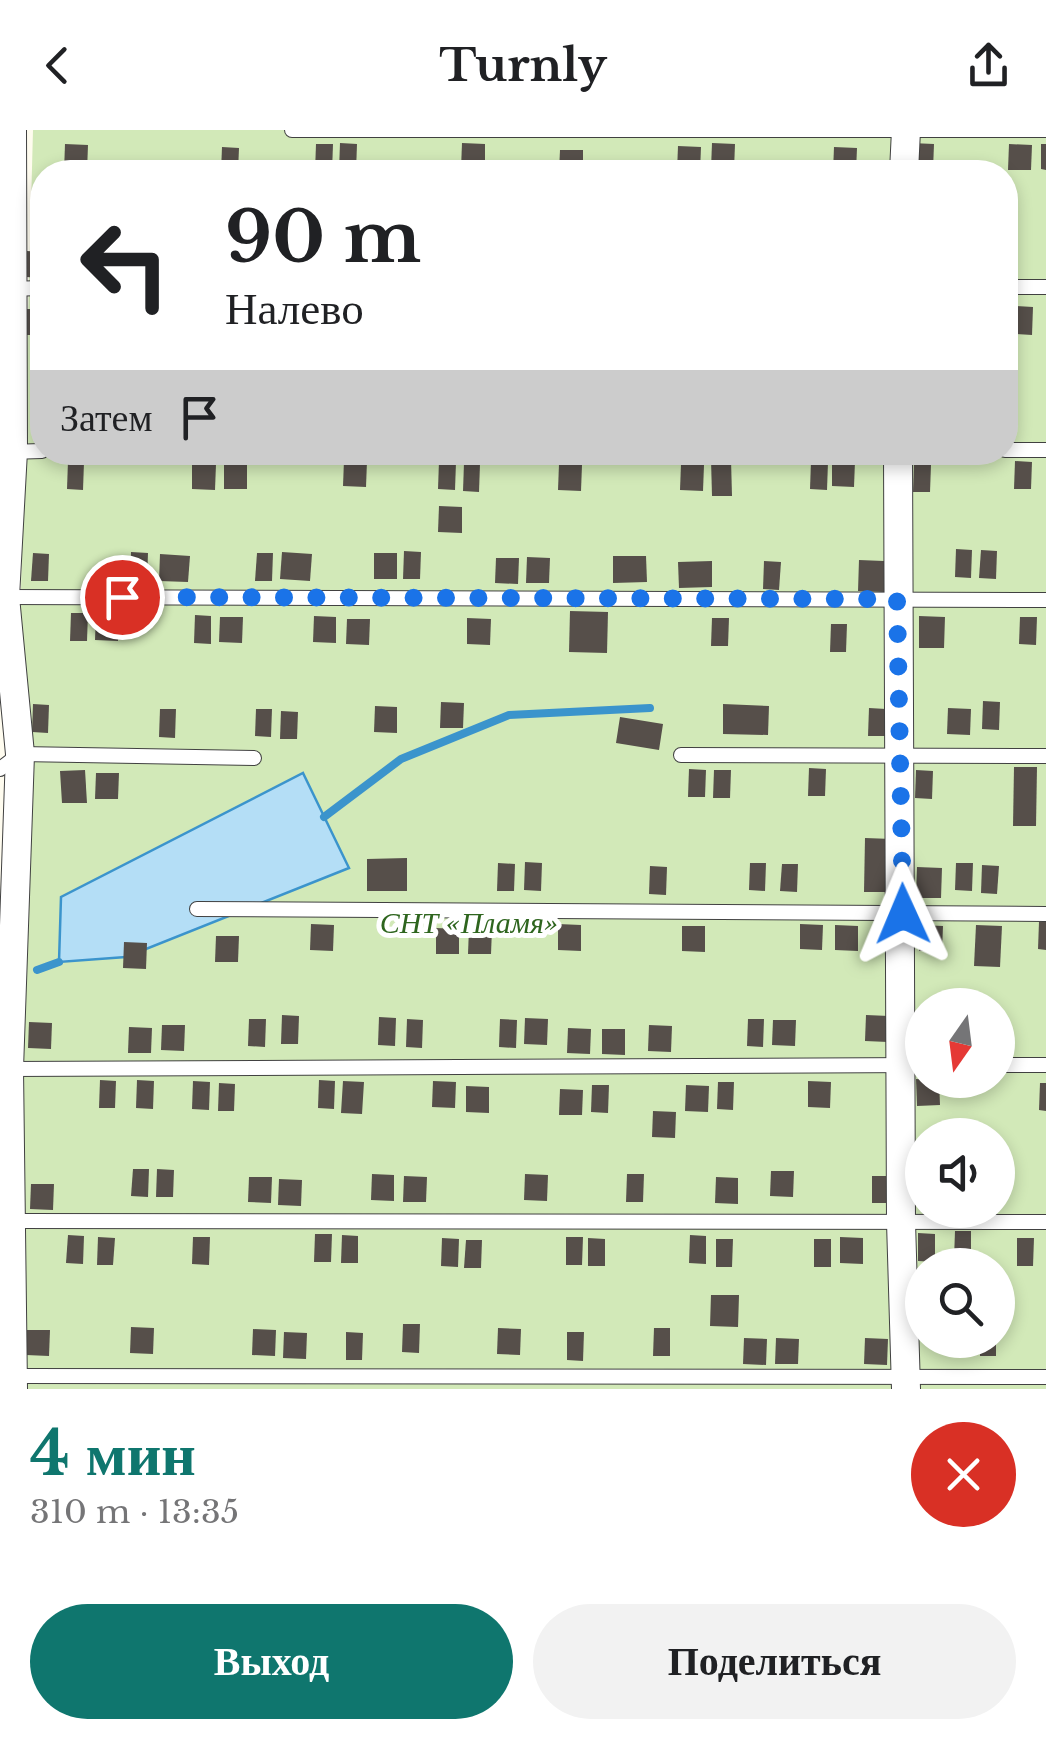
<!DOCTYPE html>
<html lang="ru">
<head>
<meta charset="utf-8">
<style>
  body { margin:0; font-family:"Libre Baskerville",serif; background:#f2f2f2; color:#202124; height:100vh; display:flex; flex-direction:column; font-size:38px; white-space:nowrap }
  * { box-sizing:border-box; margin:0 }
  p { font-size:32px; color:#757577 }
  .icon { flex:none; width:55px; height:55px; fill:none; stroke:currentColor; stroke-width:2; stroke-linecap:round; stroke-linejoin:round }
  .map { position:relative; height:1259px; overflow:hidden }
  .details { display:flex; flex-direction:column; background:#fff; flex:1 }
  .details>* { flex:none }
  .top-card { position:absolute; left:30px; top:30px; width:988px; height:305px; border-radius:40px; box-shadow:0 5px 15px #0003; background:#fff; color:#202124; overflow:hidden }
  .needle { width:65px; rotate:194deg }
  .buttons { position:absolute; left:905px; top:858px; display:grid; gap:20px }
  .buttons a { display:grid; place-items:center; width:110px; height:110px; border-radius:50%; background:#fff; box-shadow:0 5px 15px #0003; font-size:50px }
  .pin { position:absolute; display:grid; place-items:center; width:85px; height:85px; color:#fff; margin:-42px; border:5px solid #fff; border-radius:50%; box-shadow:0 2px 10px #0007 }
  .me { position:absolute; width:110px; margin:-55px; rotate:359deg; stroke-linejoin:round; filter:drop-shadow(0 0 8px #0008) }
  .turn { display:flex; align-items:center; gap:35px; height:210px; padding:0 30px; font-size:45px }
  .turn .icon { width:130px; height:130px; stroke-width:2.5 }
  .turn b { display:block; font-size:70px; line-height:85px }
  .then { display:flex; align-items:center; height:95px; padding:0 30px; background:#0003; gap:20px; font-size:38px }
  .round { display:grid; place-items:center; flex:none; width:105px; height:105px; border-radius:52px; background:#f2f2f2 }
  .headline { display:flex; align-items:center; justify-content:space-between; height:170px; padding:0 30px }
  h1 { font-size:60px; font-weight:700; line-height:75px; color:#0f766e }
  .action { display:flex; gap:20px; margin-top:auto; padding:20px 30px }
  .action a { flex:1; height:115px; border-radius:60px; background:#0f766e; color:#fff; font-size:40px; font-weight:700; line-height:115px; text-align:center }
  .action a+a { background:#f2f2f2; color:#202124 }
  header { display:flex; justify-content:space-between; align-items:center; height:130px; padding:0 30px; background:#fff; font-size:45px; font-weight:700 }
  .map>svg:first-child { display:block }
  .green { fill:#d2e9b8; fill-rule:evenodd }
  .water { fill:#b4def6; stroke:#3b94cc; stroke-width:2.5 }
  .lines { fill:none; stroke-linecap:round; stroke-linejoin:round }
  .stream { stroke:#3b94cc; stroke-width:8 }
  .building { fill:#564f4a }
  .lane-casing { stroke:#414141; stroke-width:16 }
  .street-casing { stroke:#414141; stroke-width:30 }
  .lane { stroke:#fff; stroke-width:14 }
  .street { stroke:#fff; stroke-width:28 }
  .route { stroke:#1a73e8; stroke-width:18; stroke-dasharray:0 32.4 }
  .labels { text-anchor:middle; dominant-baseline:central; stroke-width:10; stroke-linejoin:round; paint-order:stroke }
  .park-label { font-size:30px; font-style:italic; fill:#2e651e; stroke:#fff }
</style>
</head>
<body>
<header><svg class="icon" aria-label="back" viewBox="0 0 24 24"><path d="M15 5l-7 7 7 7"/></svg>Turnly<svg class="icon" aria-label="share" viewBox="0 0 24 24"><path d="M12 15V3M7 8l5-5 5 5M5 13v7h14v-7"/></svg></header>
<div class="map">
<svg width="1046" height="1259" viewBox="0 0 1046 1259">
  <rect width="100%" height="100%" fill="#fffcef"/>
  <path class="green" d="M33 0H1046V1259H0ZM42 42H1005V322H42ZM922 875H998V950H922ZM922 1005H998V1080H922ZM922 1135H998V1210H922Z"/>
  <polygon class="water" points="303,643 349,738 126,827 59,832 61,767"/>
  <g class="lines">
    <g class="stream">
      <polyline points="324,687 401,629 509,585 650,578"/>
      <polyline points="37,840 59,832"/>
    </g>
  </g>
  <g class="building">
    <polygon points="340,13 357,14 356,42 339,41"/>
    <polygon points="462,13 485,14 485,39 461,39"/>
    <polygon points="712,13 735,14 734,40 711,39"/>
    <polygon points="911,13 934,14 933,40 910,40"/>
    <polygon points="65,14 88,15 87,42 64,42"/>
    <polygon points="316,14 333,14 332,42 315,42"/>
    <polygon points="1009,14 1032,15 1031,40 1008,40"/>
    <polygon points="1041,14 1046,14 1046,40 1041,39"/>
    <polygon points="678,16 701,17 700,42 677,42"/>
    <polygon points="222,17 239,18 238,42 221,42"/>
    <polygon points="834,17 857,18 856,42 833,42"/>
    <polygon points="560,20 583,20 583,42 559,42"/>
    <polygon points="27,121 42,122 42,148 26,147"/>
    <polygon points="1016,176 1033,177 1032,205 1016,204"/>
    <polygon points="27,179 42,179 42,205 26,205"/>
    <polygon points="711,329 731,329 732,366 712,366"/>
    <polygon points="344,330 367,331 366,357 343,356"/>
    <polygon points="68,331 84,332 83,360 67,359"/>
    <polygon points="439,331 456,332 455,360 438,359"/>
    <polygon points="811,331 828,332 827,360 810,359"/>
    <polygon points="832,331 855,331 854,357 832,356"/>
    <polygon points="1015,331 1032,332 1031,359 1014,359"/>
    <polygon points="192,333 216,334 215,360 192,359"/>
    <polygon points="224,333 247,334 247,359 224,359"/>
    <polygon points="464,333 480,334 479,362 463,361"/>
    <polygon points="559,334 582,335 581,361 558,360"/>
    <polygon points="681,334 704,335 703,361 680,360"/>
    <polygon points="914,334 931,335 930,362 913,362"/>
    <polygon points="439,376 462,377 462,403 438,402"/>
    <polygon points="956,419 972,420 971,448 955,447"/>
    <polygon points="981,420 997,421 996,449 979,448"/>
    <polygon points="404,421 421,422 420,449 403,449"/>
    <polygon points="131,422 148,423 147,450 130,450"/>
    <polygon points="282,422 312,424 310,451 280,449"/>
    <polygon points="33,423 49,424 48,451 31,451"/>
    <polygon points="257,423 273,423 272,451 255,451"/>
    <rect x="374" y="423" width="23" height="26"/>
    <polygon points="160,424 190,426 188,452 159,451"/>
    <polygon points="613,426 646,426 647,452 613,453"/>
    <polygon points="527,427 550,428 549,453 526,453"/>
    <polygon points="496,428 519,428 518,454 495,453"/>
    <polygon points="859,430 884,431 884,462 858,461"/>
    <polygon points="712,431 712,457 679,458 678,432"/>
    <polygon points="764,431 781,432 779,460 763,459"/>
    <polygon points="570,481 608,482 607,523 569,522"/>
    <polygon points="71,483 88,483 87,511 70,511"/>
    <polygon points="96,484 118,485 118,511 95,510"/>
    <polygon points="195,485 211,486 211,514 194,513"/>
    <polygon points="314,486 336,487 336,513 313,512"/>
    <polygon points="919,486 945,487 944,518 919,518"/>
    <polygon points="220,487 243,487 242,513 219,512"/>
    <polygon points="1020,487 1037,487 1036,515 1019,514"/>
    <polygon points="467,488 491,489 490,515 467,514"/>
    <polygon points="712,488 729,488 728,516 711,516"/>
    <polygon points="347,489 370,489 369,515 346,514"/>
    <polygon points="831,494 847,494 846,522 830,522"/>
    <polygon points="983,571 1000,572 999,600 982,599"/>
    <polygon points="441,572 464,573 463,598 440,598"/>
    <polygon points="33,574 49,575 48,603 32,602"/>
    <polygon points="723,574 769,576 768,605 723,604"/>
    <polygon points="375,576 397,577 397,603 374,602"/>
    <polygon points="869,578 886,579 885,606 868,606"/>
    <polygon points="948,578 971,579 970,605 947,604"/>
    <polygon points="160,579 176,579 175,608 159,607"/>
    <polygon points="256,579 272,579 271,607 255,606"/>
    <polygon points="281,581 298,582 297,609 280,609"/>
    <polygon points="620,587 663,594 659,620 616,613"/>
    <polygon points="1014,637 1037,637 1036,696 1013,696"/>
    <polygon points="809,638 826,639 825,666 808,666"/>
    <polygon points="689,639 706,640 705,667 688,667"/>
    <polygon points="85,640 87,673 62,673 60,641"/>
    <polygon points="714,640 731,640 730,668 713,668"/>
    <polygon points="916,640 933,641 932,669 915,668"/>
    <polygon points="96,643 119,643 118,669 95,669"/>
    <polygon points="865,708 892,709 891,762 864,762"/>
    <polygon points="407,728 407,761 367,761 367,729"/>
    <polygon points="525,732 542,733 541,761 524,760"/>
    <polygon points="498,733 515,734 514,761 497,761"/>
    <polygon points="750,733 766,733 765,761 749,760"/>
    <polygon points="956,733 973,733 972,761 955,760"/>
    <polygon points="782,734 798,734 797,762 780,761"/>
    <polygon points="982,735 999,736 997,764 981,763"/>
    <polygon points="650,736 667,737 666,765 649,764"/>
    <polygon points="917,737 942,738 941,768 916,768"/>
    <polygon points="1039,792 1046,792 1046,820 1038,819"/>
    <polygon points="311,794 334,795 333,821 310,820"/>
    <polygon points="558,794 581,795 581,821 558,820"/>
    <polygon points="800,794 823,795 822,820 800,819"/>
    <polygon points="835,795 858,796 858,821 835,820"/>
    <polygon points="920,795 943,796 942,821 919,821"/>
    <polygon points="976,795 1002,796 1000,837 974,836"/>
    <polygon points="682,796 705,796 705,822 682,821"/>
    <polygon points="436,798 459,799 459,824 436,824"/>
    <polygon points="469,798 492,799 491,824 468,824"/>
    <polygon points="216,806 239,806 238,832 215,832"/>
    <polygon points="124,812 147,813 146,839 123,838"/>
    <polygon points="282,885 299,886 298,914 281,914"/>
    <polygon points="866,885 889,886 888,912 865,911"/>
    <polygon points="379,887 396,888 395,916 378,915"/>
    <polygon points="525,888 548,889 547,915 524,914"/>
    <polygon points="249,889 266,889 265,917 248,916"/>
    <polygon points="407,889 423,890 422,918 406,917"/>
    <polygon points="500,889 517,890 516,918 499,917"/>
    <polygon points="748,889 764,889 763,917 747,916"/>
    <polygon points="773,890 796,890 795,916 772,915"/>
    <polygon points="29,892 52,893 51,919 28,918"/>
    <polygon points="162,895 185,895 184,921 161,920"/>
    <polygon points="649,895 672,896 671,922 648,921"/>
    <polygon points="129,897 152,898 151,923 128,923"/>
    <polygon points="568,898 591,899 590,924 567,923"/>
    <polygon points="602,899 625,899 625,925 602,924"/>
    <polygon points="916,949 939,950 940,975 917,976"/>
    <polygon points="100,950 116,951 115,978 99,978"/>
    <polygon points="137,950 154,951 153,979 136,978"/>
    <polygon points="319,950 335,951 334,979 318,978"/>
    <polygon points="193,951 210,952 209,980 192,979"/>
    <polygon points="343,951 364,952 362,984 341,983"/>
    <polygon points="433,951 456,952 455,978 432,977"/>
    <polygon points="808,951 831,952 830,978 808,977"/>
    <polygon points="718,952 734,952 733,980 717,979"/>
    <polygon points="219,953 235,954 234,981 218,981"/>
    <polygon points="1040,953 1046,953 1046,981 1039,980"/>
    <polygon points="592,955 609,955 608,983 591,982"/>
    <polygon points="686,955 709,956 708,982 685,981"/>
    <polygon points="466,956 489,957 489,983 466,982"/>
    <polygon points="560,959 583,960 582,985 559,985"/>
    <polygon points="653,981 676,982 675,1008 652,1007"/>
    <polygon points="133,1039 149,1039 148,1067 131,1066"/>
    <polygon points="157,1039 174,1040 173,1067 156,1067"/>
    <polygon points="771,1041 794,1041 793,1067 770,1066"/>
    <polygon points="998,1042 1004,1043 1003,1068 998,1068"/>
    <polygon points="372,1044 394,1045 394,1071 371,1070"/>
    <polygon points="525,1044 548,1045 547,1071 524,1070"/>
    <polygon points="627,1044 644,1044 643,1072 626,1072"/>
    <polygon points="404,1046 427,1047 426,1072 403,1072"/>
    <rect x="872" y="1046" width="17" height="27"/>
    <polygon points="249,1047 272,1047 271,1073 248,1072"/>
    <polygon points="716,1047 738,1048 738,1074 715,1073"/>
    <polygon points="279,1049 302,1050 301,1076 278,1075"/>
    <polygon points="31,1054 54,1054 53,1080 30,1079"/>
    <polygon points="955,1101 971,1101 971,1129 954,1129"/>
    <polygon points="918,1103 935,1104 935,1132 918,1131"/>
    <polygon points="315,1104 332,1104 331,1132 314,1132"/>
    <polygon points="68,1105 84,1106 83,1134 66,1133"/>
    <polygon points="342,1105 358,1106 358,1133 341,1133"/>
    <polygon points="690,1105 706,1106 706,1134 689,1133"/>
    <polygon points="98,1107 115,1108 113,1135 97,1135"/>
    <polygon points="193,1107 210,1107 209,1135 192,1134"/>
    <polygon points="566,1107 583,1107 582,1135 566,1135"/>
    <polygon points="840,1107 863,1108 863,1134 840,1133"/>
    <polygon points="442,1108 459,1109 458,1137 441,1136"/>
    <polygon points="588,1108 605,1109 605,1136 588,1136"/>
    <polygon points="1017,1108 1034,1108 1033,1136 1017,1136"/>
    <polygon points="716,1109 733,1109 732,1137 716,1137"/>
    <rect x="814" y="1109" width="17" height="28"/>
    <polygon points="466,1110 482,1110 481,1138 464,1138"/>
    <polygon points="711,1165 739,1165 738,1197 710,1196"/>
    <polygon points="912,1165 922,1165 922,1193 911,1193"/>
    <polygon points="403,1194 420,1194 419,1223 402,1222"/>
    <polygon points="131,1197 154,1198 153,1224 130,1223"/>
    <polygon points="498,1198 521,1199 520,1225 497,1224"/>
    <polygon points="654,1198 670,1198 670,1226 653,1226"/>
    <polygon points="253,1199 276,1200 275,1226 252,1225"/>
    <polygon points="27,1200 50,1200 49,1226 26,1225"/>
    <polygon points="284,1202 307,1203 306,1229 283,1228"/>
    <polygon points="346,1202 363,1203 362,1230 346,1230"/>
    <polygon points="567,1202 584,1202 583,1231 567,1230"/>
    <polygon points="744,1208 767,1209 766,1235 743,1234"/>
    <polygon points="776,1208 799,1209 798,1234 775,1234"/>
    <polygon points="865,1208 888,1209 887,1235 864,1234"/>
    <polygon points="952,1210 969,1210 968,1226 952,1226"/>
    <rect x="980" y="1210" width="16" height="16"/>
  </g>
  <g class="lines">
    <defs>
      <g id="lane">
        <polyline points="292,0 1046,0"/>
        <polyline points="1005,157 1046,157"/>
        <polyline points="8,159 42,158"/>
        <polyline points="1005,320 1046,320"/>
        <polyline points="8,322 42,321"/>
        <polyline points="5,467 1046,470"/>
        <polyline points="681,625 1046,626"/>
        <polyline points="0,639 20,624 254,628"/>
        <polyline points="197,779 1046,784"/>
        <polyline points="998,935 1046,935"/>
        <polyline points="9,939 922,935"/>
        <polyline points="11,1091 1046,1092"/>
        <polyline points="14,1246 1046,1247"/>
      </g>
      <g id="street">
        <polyline points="12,0 13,321 5,467 20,624 9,939 13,1259"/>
        <polyline points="904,42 906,0"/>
        <polyline points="898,322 901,1092 906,1259"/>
      </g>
    </defs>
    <use href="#lane" class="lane-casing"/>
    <use href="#street" class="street-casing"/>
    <use href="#lane" class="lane"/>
    <use href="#street" class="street"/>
  </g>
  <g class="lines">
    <polyline class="route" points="122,467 897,469 903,784"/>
  </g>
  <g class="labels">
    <g class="park-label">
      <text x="469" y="792">СНТ «Пламя»</text>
    </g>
  </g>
</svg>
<div class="buttons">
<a><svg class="needle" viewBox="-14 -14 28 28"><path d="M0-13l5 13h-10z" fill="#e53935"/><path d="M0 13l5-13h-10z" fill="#757577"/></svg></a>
<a><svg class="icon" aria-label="sound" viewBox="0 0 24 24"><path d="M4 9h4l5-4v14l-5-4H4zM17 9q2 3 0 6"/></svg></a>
<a><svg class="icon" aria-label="search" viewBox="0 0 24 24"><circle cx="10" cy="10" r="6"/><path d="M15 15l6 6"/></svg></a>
</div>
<div class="pin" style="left:122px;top:467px;background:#d93025"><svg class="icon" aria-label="arrive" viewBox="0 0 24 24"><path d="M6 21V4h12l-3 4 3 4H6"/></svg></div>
<svg class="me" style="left:903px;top:784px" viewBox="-20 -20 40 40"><path d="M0-17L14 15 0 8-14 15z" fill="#1a73e8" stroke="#fff" stroke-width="4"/></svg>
<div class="top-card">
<div class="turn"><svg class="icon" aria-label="left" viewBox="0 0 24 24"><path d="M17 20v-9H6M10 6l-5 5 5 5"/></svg><div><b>90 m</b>Налево</div></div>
<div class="then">Затем<svg class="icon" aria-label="arrive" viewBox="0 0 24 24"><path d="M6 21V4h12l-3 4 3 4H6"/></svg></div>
</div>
</div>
<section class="details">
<div class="headline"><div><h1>4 мин</h1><p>310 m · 13:35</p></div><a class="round" style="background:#d93025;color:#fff"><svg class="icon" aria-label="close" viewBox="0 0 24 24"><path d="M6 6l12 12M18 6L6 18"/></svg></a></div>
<div class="action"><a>Выход</a><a>Поделиться</a></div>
</section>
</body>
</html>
